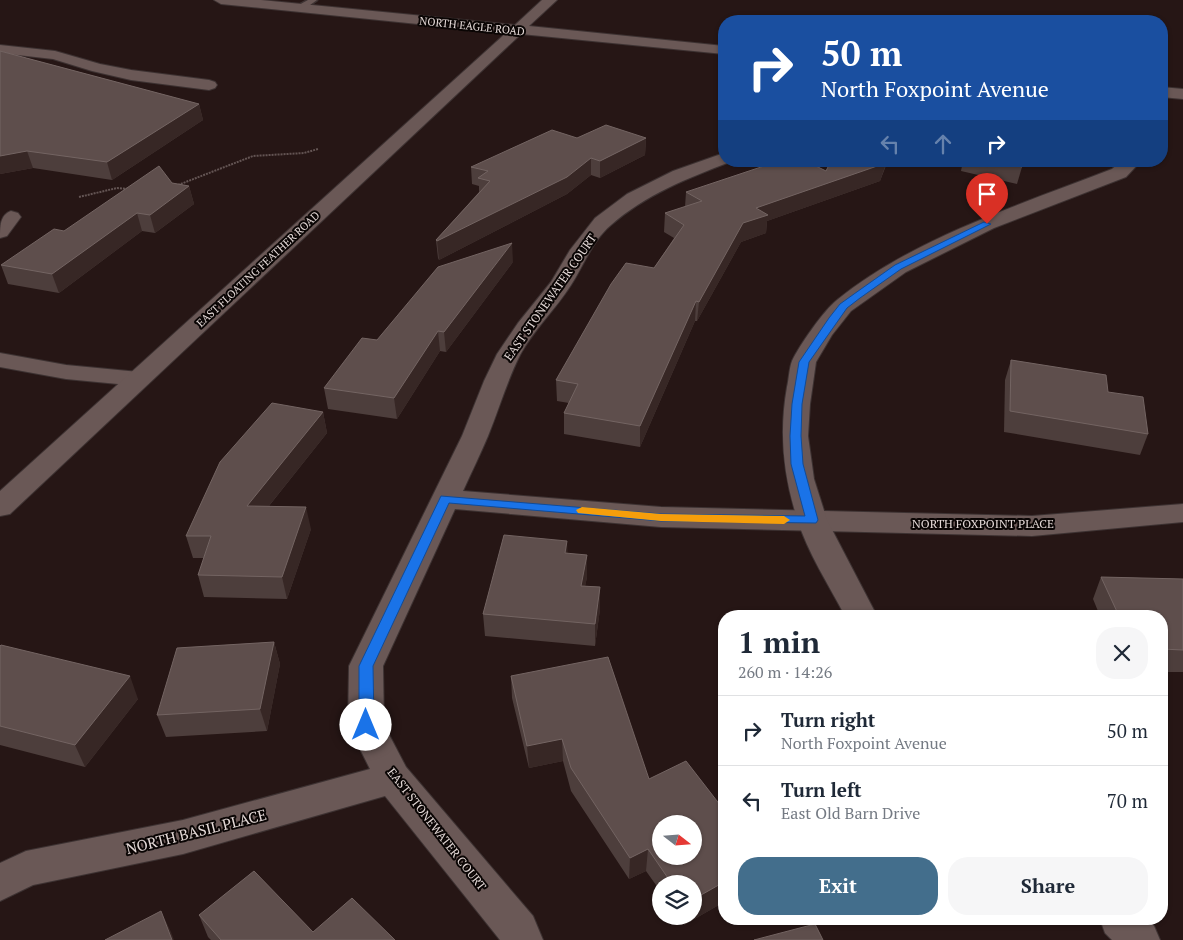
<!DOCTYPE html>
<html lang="en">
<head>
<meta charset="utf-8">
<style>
  body { margin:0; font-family:"PT Serif",serif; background:#f6f6f7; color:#1f2937; height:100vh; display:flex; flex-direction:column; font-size:19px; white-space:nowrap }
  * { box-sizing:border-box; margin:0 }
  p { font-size:16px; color:#747a83 }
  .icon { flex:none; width:28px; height:28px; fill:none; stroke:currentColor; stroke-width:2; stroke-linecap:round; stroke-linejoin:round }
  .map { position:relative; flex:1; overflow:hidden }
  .drawer { position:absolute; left:718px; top:610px; width:450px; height:315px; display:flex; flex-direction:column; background:#fff; border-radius:20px; box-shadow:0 1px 4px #0004 }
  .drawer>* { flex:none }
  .hud { position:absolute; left:718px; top:15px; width:450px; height:152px; border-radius:20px; box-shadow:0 1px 4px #0004; background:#1a4fa0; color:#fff; overflow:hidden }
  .needle { width:32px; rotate:107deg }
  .tools { position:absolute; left:652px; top:815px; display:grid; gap:10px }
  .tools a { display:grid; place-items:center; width:50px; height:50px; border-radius:50%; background:#fff; box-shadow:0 1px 4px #0004; font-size:25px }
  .pin { position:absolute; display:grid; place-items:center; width:42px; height:42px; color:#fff; margin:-51px -21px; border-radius:50% 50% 50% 0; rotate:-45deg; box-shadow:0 0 5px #0007 }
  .pin .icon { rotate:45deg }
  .me { position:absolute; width:55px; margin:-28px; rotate:0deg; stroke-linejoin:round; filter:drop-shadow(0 0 4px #0008) }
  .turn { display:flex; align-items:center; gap:18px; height:105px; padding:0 20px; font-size:22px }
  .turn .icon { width:65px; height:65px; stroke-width:2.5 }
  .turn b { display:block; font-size:35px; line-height:42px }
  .lanes { display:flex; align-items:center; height:48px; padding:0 20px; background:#0003; justify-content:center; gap:25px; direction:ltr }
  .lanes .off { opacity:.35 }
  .round { display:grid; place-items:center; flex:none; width:52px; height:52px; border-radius:20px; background:#f6f6f7 }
  .overview { display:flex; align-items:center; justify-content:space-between; height:85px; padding:0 20px }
  h1 { font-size:30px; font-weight:700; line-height:38px }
  .primary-button { display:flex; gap:10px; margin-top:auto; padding:10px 20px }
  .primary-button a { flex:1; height:58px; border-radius:20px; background:#436e8c; color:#fff; font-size:20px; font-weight:700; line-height:58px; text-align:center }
  .primary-button a+a { background:#f6f6f7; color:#1f2937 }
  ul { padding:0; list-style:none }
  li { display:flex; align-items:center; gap:15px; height:70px; padding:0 20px; border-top:1px solid #e0e1e3 }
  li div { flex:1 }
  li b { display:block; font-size:19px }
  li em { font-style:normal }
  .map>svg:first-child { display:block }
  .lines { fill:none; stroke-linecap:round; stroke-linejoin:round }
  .lane-casing { stroke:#3d3232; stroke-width:3 }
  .street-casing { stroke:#3d3232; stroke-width:2 }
  .secondary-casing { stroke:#3d3232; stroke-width:2 }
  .path { stroke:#635453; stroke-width:2; stroke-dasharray:2 1; stroke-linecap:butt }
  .lane { fill:#6a5856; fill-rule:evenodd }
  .street { fill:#6a5856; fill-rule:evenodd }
  .secondary { fill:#6a5856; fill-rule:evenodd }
  .wall { fill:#4d3e3c }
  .shaded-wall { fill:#372725 }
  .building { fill:#5e4e4c; stroke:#736462; fill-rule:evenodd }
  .route { fill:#1a73e8; stroke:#114b97 }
  .slow { fill:#f59e0b }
  .labels { text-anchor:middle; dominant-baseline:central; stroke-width:4; stroke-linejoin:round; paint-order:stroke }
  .far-street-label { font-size:11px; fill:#e4d9d7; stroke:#0a0504 }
  .street-label { font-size:12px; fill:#e4d9d7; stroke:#0a0504 }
  .near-street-label { font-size:15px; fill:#e4d9d7; stroke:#0a0504 }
</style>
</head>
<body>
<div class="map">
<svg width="1183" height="940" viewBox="0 0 1183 940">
  <rect width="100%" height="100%" fill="#261615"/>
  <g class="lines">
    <defs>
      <polygon id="lane" points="308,0 317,0 303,10 297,10 297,6"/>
      <g id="street">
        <polygon points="0,45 55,51 100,64 131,70 209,80 215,82 217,85 215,88 209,90 131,80 92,71 53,59 0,53"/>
        <path d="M724 153V161L730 162C688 178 645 195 611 225 592 241 584 265 571 285 556 309 534 329 520 355 507 381 499 409 488 436 480 455 471 473 463 491L661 507 1032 516 1183 504V522L1032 536 661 527 455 509 383 666 384 725 406 767 533 916 543 940H500L385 796 183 854 33 885 0 901V863L26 851 183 820 370 769 348 725 349 666 462 436 484 381 497 354 518 323 551 282 570 250 595 218 627 194 673 171Z"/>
        <path d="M11 211 18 213 21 217 7 236 0 238C0 226 0 215 11 211Z"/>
        <polygon points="0,353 66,365 139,372 148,374 151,379 148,384 139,386 66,379 0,367"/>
      </g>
      <g id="secondary">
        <polygon points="214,0 261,0 515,25 542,0 557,0 529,26 724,46 724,54 521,34 10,514 0,516 0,491 506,33 221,4"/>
        <polygon points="1161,87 1183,89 1183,99 1161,97"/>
        <path d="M1121 161H1141L1126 177 994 228 906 272 851 311 832 335 816 362 810 404 808 436 814 479 827 520 877 616H845C829 585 807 552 797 518 783 474 779 432 787 387 789 379 789 369 792 361 799 346 824 310 837 300 915 237 1020 205 1112 169Z"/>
        <polygon points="1100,919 1147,919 1154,926 1160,940 1112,940 1105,933"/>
      </g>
    </defs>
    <use href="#lane" class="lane-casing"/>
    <use href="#street" class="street-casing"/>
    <use href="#secondary" class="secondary-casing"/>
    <g class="path">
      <polyline points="178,185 253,156 304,153 318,149"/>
      <polyline points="79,197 117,188 129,189"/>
    </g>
    <use href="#lane" class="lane"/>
    <use href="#street" class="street"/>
    <use href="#secondary" class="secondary"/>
  </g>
  <g class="wall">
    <polygon points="0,51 199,104 203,120 112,180 33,168 0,174"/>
    <polygon points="577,138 646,138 645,155 600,178 591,175 567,194 439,260 438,258 436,240 479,192 479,186 472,184 471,167"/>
    <polygon points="831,161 900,161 899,165 887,163 880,181 767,221 766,233 741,242 697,321 695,321 640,447 564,434 564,413 569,403 557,401 556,380 654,268 674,238 664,232 665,213 685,207 686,192 826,171"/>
    <polygon points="963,161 1022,161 1022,167 1017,184 961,171"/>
    <polygon points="172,183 189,186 194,204 155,233 142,231 59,293 8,284 1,265 64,231"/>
    <polygon points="513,262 446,352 440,351 397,419 328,409 324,388 377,340"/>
    <polygon points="1011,360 1108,392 1148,434 1140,455 1004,432 1005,380"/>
    <polygon points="323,412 327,433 269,506 311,529 287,599 204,597 198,575 204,558 193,558 186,536"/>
    <polygon points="568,554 587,555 587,577 585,586 600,587 600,609 595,646 485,636 483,614"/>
    <polygon points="1101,577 1183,579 1183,672 1161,672 1161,616 1100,616 1093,599"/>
    <polygon points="274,642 280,664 267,731 166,737 157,715"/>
    <polygon points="0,646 138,699 85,767 0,745"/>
    <polygon points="511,676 649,779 724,810 724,902 684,925 678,916 694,916 694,884 661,884 661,892 646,871 629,879 571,791 563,761 529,768 512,698"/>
    <polygon points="199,915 313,932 395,940 211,940 208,937"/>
  </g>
  <g class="shaded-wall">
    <polygon points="199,104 203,120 112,180 107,162"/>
    <polygon points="646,138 645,155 600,178 600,161"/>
    <polygon points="27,151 33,168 0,174 0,156"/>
    <polygon points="591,158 591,175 567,194 439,260 437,241"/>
    <polygon points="884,161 887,161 880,181 767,221 766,233 741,242 697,321 699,302 743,223 756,208"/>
    <polygon points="189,186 194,204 155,233 150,215"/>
    <polygon points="137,213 142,231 59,293 52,274"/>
    <polygon points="512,243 513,262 446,352 444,332"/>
    <polygon points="696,301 695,321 640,447 640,426"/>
    <polygon points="438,331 440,351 397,419 394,398"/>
    <polygon points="323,412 327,433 252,527 247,506"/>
    <polygon points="306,507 311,529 287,599 282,577"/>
    <polygon points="567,541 568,562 565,553"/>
    <polygon points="587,555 587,577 581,608 581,586"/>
    <polygon points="600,587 600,609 595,646 595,624"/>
    <polygon points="274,642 280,664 267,731 260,709"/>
    <polygon points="130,676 138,699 85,767 75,745"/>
    <polygon points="562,739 563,761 529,768 527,746"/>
    <polygon points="648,849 646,871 629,879 630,858"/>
    <polygon points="724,882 724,902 684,925 685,916 694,916 694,899"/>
    <polygon points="161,911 171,932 174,940 172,940"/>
  </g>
  <g class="building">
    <polygon points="0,51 199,104 107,162 27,151 0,156"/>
    <polygon points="606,125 646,138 600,161 591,158 567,177 437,241 436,240 490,181 478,178 488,171 471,167 552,130 577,138"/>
    <polygon points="779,161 806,161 826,171 831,161 884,161 883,164 756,208 768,215 743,223 699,302 696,301 640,426 564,413 578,384 556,380 611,284 626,263 654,268 684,225 665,213 702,201 686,192"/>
    <polygon points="998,161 1022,161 1022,167"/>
    <polygon points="159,166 172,183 189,186 150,215 137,213 52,274 1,265 54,229 64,231"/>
    <polygon points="512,243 444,332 438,331 394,398 324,388 362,338 377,340 438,267"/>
    <polygon points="1011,360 1106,375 1108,392 1143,397 1148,434 1010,411"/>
    <polygon points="272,403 323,412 247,506 306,507 282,577 198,575 211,536 186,536 220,462"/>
    <polygon points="504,535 567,541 565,553 587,555 581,586 600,587 595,624 483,614"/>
    <polygon points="1101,577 1183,579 1183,650 1161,649 1161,616 1119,616"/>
    <polygon points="274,642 260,709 157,715 177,648"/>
    <polygon points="1,645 130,676 75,745 0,726 0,646"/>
    <path d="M608 657 649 779 686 761 724 810V882L694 899V884H672L648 849 630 858 571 768 562 739 527 746 511 676ZM661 824H694V856H661Z"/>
    <polygon points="254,871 313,932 352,898 395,940 221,940 199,915"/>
    <polygon points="161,911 172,940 105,940"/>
    <polygon points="815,924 823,940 754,940"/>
  </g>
  <polygon class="route" points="984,222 991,224 901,269 860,298 847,308 809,362 802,404 801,436 803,464 818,520 816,523 661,521 449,503 373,666 374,725 371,730 366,731 361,730 359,725 359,666 441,496 661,514 805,516 791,464 790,436 792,404 799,362 829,318 840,304 854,294 895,265"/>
  <polygon class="slow" points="582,507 661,514 784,516 790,520 784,524 661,521 578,513 576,510"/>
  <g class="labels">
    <g class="far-street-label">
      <text transform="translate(472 26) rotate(6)">NORTH EAGLE ROAD</text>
      <text transform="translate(258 269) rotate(-43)">EAST FLOATING FEATHER ROAD</text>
    </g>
    <g class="street-label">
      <text transform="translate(550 297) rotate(-55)">EAST STONEWATER COURT</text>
      <text x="983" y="523">NORTH FOXPOINT PLACE</text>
      <text transform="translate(437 829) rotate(52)">EAST STONEWATER COURT</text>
    </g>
    <g class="near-street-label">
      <text transform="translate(196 831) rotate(-14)">NORTH BASIL PLACE</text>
    </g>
  </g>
</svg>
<div class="tools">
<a><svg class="needle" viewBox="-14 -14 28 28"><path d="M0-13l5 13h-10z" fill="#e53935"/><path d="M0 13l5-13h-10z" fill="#747a83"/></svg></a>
<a><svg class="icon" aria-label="layers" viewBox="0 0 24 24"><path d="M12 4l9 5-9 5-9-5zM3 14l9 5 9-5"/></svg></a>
</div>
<div class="pin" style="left:987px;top:224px;background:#d93025"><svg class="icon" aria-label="arrive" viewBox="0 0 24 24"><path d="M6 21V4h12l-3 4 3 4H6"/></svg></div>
<svg class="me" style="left:366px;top:725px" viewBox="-20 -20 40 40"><circle r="19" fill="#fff"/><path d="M0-13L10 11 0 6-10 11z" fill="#1a73e8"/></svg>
<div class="hud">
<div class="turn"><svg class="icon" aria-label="right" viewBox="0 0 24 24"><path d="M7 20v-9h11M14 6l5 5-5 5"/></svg><div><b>50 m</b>North Foxpoint Avenue</div></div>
<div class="lanes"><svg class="icon off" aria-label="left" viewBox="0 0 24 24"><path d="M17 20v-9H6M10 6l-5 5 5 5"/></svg><svg class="icon off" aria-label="ahead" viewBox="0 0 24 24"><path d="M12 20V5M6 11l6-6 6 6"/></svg><svg class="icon" aria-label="right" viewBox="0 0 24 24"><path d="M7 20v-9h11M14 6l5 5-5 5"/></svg></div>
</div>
<section class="drawer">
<div class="overview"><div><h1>1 min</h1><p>260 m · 14:26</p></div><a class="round"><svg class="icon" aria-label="close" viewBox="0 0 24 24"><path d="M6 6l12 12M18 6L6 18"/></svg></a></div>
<ul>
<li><svg class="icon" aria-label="right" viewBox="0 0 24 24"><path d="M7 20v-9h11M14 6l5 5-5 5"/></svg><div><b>Turn right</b><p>North Foxpoint Avenue</p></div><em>50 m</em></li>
<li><svg class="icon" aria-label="left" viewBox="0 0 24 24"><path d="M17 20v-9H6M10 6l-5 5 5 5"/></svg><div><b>Turn left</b><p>East Old Barn Drive</p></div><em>70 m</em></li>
</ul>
<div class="primary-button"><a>Exit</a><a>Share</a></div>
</section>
</div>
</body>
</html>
